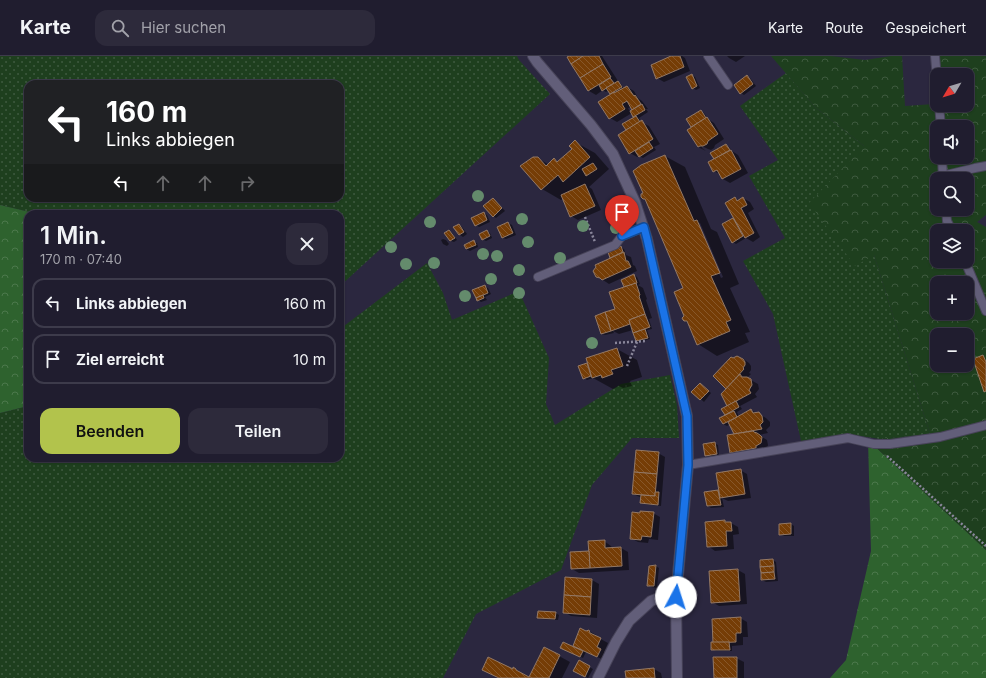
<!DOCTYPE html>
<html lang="de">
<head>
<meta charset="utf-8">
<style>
  body { margin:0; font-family:Inter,sans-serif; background:#2d2a3b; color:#f1f3f6; height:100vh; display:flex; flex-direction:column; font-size:15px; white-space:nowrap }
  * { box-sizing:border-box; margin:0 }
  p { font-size:13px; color:#a2a2aa }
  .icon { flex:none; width:22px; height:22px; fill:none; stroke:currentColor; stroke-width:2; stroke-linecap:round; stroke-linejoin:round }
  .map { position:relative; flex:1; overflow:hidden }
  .panel { position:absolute; left:24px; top:154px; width:320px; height:252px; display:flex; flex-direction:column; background:#201d2f; border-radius:12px; box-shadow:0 1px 3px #0004,0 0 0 1px #3d3b4b }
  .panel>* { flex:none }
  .hud { position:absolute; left:24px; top:24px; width:320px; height:122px; border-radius:12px; box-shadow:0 1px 3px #0004,0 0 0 1px #3d3b4b; background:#202124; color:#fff; overflow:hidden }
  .needle { width:26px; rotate:232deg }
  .controls { position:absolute; left:930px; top:12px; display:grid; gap:8px }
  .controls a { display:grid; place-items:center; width:44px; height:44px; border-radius:8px; background:#201d2f; box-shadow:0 1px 3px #0004,0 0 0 1px #3d3b4b; font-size:20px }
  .pin { position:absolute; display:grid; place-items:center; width:34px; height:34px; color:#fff; margin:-41px -17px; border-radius:50% 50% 50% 0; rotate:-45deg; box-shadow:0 0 4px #0007 }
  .pin .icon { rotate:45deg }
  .me { position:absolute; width:44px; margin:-22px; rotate:5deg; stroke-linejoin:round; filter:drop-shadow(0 0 3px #0008) }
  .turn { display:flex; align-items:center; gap:14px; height:84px; padding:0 16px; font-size:18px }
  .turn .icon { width:52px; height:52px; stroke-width:2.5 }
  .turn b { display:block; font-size:28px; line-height:34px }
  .lanes { display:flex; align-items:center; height:38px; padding:0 16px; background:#0003; justify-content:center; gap:20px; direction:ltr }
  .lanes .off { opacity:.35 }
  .round { display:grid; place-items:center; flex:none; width:42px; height:42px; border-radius:12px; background:#2d2a3b }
  .summary { display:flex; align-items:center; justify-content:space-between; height:68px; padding:0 16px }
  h1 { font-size:24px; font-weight:600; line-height:30px }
  .primary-button { display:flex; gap:8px; margin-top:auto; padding:8px 16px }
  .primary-button a { flex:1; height:46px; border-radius:12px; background:#b2c34c; color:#111; font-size:16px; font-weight:600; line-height:46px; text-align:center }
  .primary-button a+a { background:#2d2a3b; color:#f1f3f6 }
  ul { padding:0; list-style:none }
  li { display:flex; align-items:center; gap:12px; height:50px; margin:0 8px 6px; padding:0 8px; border:2px solid #3d3b4b; border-radius:12px }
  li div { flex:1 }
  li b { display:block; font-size:15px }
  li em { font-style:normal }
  header { display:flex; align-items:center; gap:24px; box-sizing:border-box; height:56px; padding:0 20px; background:#201d2f; border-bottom:1px solid #3d3b4b }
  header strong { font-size:19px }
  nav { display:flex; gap:22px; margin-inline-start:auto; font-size:14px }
  .search { width:280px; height:36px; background:#2d2a3b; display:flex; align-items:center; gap:10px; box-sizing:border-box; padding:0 14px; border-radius:12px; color:#a2a2aa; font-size:15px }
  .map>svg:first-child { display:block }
  .grass { fill:url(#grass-dots); fill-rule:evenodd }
  .forest { fill:url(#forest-crowns) }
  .park { fill:url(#park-crowns); fill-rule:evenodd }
  .shadow { fill:#0007; fill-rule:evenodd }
  .building { fill:url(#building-back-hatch); stroke:#937865 }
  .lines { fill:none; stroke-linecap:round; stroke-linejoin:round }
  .service-casing { stroke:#474358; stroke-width:10 }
  .minor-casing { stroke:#474358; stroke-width:12 }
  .path { stroke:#8a879b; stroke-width:2.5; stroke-dasharray:2 2; stroke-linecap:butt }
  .service { stroke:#625e79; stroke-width:8 }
  .minor { stroke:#625e79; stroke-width:10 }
  .tree { fill:#648b6c }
  .route-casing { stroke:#114b97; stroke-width:10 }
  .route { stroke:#1a73e8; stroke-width:7 }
</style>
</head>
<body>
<header>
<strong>Karte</strong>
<div class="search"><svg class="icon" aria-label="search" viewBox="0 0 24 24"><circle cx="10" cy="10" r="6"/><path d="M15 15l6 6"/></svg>Hier suchen</div>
<nav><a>Karte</a><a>Route</a><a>Gespeichert</a></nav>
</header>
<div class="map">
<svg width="986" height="622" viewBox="0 0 986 622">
  <defs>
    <pattern id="grass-dots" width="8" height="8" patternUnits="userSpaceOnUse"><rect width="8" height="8" fill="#1e3f1e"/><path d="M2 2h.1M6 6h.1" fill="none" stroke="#3e5a3f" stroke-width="1.8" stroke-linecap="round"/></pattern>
    <pattern id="forest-crowns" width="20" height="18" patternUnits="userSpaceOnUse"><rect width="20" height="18" fill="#2e622e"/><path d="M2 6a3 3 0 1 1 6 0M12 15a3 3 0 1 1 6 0" fill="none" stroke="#4c784c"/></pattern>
    <pattern id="park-crowns" width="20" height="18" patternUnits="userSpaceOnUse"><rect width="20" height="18" fill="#1e3f1e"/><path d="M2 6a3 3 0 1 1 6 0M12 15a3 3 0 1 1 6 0" fill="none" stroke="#3e5a3f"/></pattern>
    <pattern id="building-back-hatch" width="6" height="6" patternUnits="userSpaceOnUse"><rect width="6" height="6" fill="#753d06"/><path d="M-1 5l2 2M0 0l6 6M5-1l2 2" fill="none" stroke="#88582a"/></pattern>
  </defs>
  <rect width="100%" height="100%" fill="#2b273f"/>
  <g class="grass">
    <path d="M0 0H517L519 4 550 38 340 230V158H38L0 149ZM28 28H340V142H28Z"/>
    <polygon points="786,17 815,51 864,90 874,199 930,378 880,383 854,379 801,385 773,258 743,205 785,182 749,120 778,104 740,50"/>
    <polygon points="427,207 443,237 452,264 519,235 549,302 546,348 555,369 621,328 670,319 677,349 679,382 632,382 592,429 561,514 476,558 443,622 0,622 0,357 28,350 28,402 340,402 340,273"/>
  </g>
  <g class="forest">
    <polygon points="0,149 38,158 28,158 28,350 0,357"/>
    <polygon points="868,384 986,494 986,622 830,622 846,604 871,495"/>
  </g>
  <path class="park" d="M771 0H831L865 4 891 0H902L905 50 934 48 932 0H986V159L977 166 986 171V494L868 384 930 378 874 199 855 210 809 147 864 90 815 51ZM937 19H967V49H937ZM937 71H967V101H937ZM937 123H967V153H937ZM937 175H967V205H937ZM937 227H967V257H937ZM937 279H967V309H937Z"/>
  <g class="shadow">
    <path d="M571 0H602L618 25 617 26 621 28 624 33 627 31 634 35 638 42 642 45 648 53H646L648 56 639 62 641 66 649 70 660 88 654 91 656 94 643 102 639 100 637 101 630 97 627 75 635 62 632 57 617 66 610 62 611 39 609 34 606 36 603 34 596 39 589 35ZM631 51 633 54 630 56 628 52Z"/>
    <polygon points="673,0 682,0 685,2 690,15 664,26 657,22"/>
    <polygon points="727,0 745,0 736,6 729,2"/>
    <polygon points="692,19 695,21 700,32 696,34 693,32"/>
    <polygon points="747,20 750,22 756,30 744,39 741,37"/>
    <polygon points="701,55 704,57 708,63 714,67 724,83 715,89 714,92 711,94 708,93 702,90 702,92 706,95 698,91 693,72 687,63"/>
    <polygon points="575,86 595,97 609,113 589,131 592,133 601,154 578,164 571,160 564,143 561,144 542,133 538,102 549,109 554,104 559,106 573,94"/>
    <polygon points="726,89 729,91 732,95 738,99 748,117 730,127 723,123 721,119 714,115 716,103"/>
    <path d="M665 100 685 111 711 173 717 176 739 228 730 232 750 276 745 277 749 286 717 300 698 288 688 266 685 265V260L684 233ZM698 167H700L723 221 721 222Z"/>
    <polygon points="735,142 739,145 743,142 750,146 754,153 748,157 760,181 753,186 746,182 736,188 733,186 723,168 735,162"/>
    <polygon points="493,143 496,145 505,155 496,162 493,160"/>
    <polygon points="484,157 487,159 490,166 479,171 476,169"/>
    <polygon points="508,167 512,169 516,179 506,183 503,182 498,172"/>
    <polygon points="459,169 462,171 467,178 463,181 460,179 455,172"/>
    <polygon points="449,175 452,177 457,184 454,186 451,185 446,177"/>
    <polygon points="487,175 490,177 492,182 486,185 482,183"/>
    <polygon points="443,183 446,184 449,188 447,190 443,188 441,184"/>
    <polygon points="474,186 477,187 478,191 470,195 466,193"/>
    <polygon points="620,191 624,193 626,199 631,201 633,209 635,210 637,215 609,228 597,220 613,202 611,201"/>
    <polygon points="633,218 637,221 640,228 638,229 643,232 647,243 646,244 652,262 649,263 652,273 647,274 650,283 640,286 637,285 633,274 619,278 613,275 614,277 605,279 602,278 616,253 626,231 633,219"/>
    <polygon points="484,230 488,232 491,238 485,241 487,244 481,246 478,244"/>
    <polygon points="617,293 637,304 642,321 630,325 632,330 623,332 619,330 613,333 593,322 587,324 584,322 587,308 589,309"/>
    <polygon points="742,302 749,307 751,310 751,314 749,317 751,318 747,322 758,328 759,333 755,338 757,341 740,350 742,353 737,356 739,361 751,354 766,362 770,366 770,370 766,374 768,377 759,379 767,384 768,389 767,392 738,400 731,396 735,378 730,368 727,370 723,368 726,360 723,354 729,350 727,333"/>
    <polygon points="700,328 711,337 704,346 693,336"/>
    <polygon points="714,387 718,389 719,399 709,401 706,399"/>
    <polygon points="658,397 665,401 661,450 645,448 641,446 642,442 633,438"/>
    <polygon points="740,414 747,418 751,442 728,445 722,442 724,451 711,452 708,450 718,435 720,436"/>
    <polygon points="653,457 660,461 658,484 649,483 648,487 638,486 631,482 641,458"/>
    <polygon points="725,465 728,467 731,467 738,471 739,478 733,479 734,493 715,495 708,490"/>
    <polygon points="791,468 794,470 794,480 784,480 780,478"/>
    <polygon points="604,485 611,490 612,492 621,492 628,496 629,514 579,517 572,513 590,496"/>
    <polygon points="773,504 776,506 778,525 766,526 762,524"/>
    <polygon points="656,510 659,512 657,532 651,531 648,529 650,511"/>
    <polygon points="738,514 745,518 747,548 719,550 712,546"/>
    <polygon points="566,522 592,524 599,528 597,562 571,560 564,556"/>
    <polygon points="556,557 559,559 558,564 541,563 538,561"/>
    <polygon points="740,562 747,566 748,581 743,581 743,589 732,590 732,595 716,595 712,593"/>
    <polygon points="589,575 596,579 597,581 608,587 604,596 607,598 604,604 586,596 583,602 565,594 581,595 586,576"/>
    <polygon points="559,600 570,606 562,622 499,622 513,614 514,613 530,622"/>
    <polygon points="736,602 744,606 744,622 715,622"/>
    <polygon points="579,606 593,613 588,622 575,614"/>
    <polygon points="654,613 661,617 662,622 627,622"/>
  </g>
  <g class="building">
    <polygon points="569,0 583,0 571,8 567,1"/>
    <polygon points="583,0 599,0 603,8 580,22 571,8"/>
    <polygon points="671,0 680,0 684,11 656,23 651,9"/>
    <polygon points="603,8 611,21 588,35 580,22"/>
    <polygon points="692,18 697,30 692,33 686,21"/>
    <polygon points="747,19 753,28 740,38 734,29"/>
    <polygon points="610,22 614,27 602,35 599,29"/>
    <polygon points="618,25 622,31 610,38 606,32"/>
    <polygon points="627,30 634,40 635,39 641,48 632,54 627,45 622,48 625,53 609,63 598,46 614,36 614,37"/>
    <polygon points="642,48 645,54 633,61 630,55"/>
    <polygon points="701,54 706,62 691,71 686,63"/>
    <polygon points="636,60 640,66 626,74 622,68"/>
    <polygon points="707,61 718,78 708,85 707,88 703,90 700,90 698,91 687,74"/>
    <polygon points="642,64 653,83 629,98 618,79"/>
    <polygon points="575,84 590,101 563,126 558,119 541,134 520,110 533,101 538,101 546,110 554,102 557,106 572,93 569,90"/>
    <polygon points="649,86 653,92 639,101 635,95"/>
    <polygon points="726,88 730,94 714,103 710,97"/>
    <polygon points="731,94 741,113 722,123 717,114 713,116 708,106"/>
    <polygon points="665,99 694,165 697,164 720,217 711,220 731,264 726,266 730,275 697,289 687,265 684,265 683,264 682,262 684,260 674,236 683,232 645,143 643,143 641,141 641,138 643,137 633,115 641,109"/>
    <polygon points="593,107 597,113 586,120 582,113"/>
    <polygon points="585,128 595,150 570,161 561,139"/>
    <polygon points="735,141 737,145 743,141 747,149 741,152 754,177 745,182 725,147"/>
    <polygon points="493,142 502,152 493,161 483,150"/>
    <polygon points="484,156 487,164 475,170 471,162"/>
    <polygon points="733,162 743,180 732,187 722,168"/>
    <polygon points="508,166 513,177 502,182 497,171"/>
    <polygon points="459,168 464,176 459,179 453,171"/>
    <polygon points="449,174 455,182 450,185 444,177"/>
    <polygon points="487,174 490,180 482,184 479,178"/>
    <polygon points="474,184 476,189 466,193 464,189"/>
    <polygon points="621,190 623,196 610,202 608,196"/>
    <polygon points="624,196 626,205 628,205 631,211 602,224 600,222 596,221 593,215 596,211 595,209"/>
    <polygon points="634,218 637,227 624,231 621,224"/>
    <polygon points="636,227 640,239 639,240 645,258 629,264 630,268 611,275 605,256 615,253 609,236"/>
    <polygon points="485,229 488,237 476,242 472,234"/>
    <polygon points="483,239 484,242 477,245 476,242"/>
    <polygon points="605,256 611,275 601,278 595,260"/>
    <polygon points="645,258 650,271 633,277 629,264"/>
    <polygon points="645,273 648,282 636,285 633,277"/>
    <polygon points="617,292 623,310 611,314 613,318 602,322 601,319 592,322 586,302"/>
    <polygon points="983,299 986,306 986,335 984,336 973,303"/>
    <polygon points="737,300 743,303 745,306 745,309 743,312 744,313 726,333 713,320 731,301 733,302"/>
    <polygon points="587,307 591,320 583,323 578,310"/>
    <polygon points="740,318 742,321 747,321 751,323 752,329 749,334 751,337 727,350 721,338"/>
    <polygon points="700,327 709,335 700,344 691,336"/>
    <polygon points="736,345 739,351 725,359 721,353"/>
    <polygon points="751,353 753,357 759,356 762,360 763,366 760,369 762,373 734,378 728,366"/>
    <polygon points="734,355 737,361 723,368 719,362"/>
    <polygon points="753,375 754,376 757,377 760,379 762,381 761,387 756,390 756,392 730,397 727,379"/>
    <polygon points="715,386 717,398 705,400 703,388"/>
    <polygon points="636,394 659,396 657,418 634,416"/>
    <polygon points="741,413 745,438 720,442 716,417"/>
    <polygon points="634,416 657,418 655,440 632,438"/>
    <polygon points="718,434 721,449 707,450 704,436"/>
    <polygon points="655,436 659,436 658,449 640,447 641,439 655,440"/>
    <polygon points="640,455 654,456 651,481 642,480 641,484 630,483 632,456 640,457"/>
    <polygon points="725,464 725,466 731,466 732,475 726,475 727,490 707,491 705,466"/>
    <polygon points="791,467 791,478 779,479 779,468"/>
    <polygon points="605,484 605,492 621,491 622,510 590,512 588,485"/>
    <polygon points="589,495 590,512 571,513 570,496"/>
    <polygon points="773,503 774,510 760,511 760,504"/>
    <polygon points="656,509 654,530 647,530 649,510"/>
    <polygon points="774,510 774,516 761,517 760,511"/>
    <polygon points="738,513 740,545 711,547 709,515"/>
    <polygon points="774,516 775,523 761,524 761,517"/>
    <polygon points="565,521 592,523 591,541 564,539"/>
    <polygon points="564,539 591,541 590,559 563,557"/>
    <polygon points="538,555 556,556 555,563 537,562"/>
    <polygon points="741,561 741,577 736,577 736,586 713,587 712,563"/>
    <polygon points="580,572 586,575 589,574 590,577 601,582 597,591 601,593 597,601 573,590"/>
    <polygon points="563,586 583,595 580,601 560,592"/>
    <polygon points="711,586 729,586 730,594 711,594"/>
    <polygon points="544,591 560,599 549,622 499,622 482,614 488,601 513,613 513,611 516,613 516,614 529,621"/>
    <polygon points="713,601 737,601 737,622 714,622"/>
    <polygon points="579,604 590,610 585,621 573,615"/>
    <polygon points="654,612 655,622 626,622 625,615"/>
  </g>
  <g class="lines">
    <defs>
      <g id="service">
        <polyline points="708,0 728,29"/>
        <polyline points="935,0 937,22"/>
        <polyline points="939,49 941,71"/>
        <polyline points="942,101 943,123"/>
        <polyline points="942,120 975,112 986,110"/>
        <polyline points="946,153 947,165 952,175"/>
        <polyline points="965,205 986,255"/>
        <polyline points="538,221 615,189 622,180 644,171"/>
        <polyline points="688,409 848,382 874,388 890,388 940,381 986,369"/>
      </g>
      <g id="minor">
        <polyline points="533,0 537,6 591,69 613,98 635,146 647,183 687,360 688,409 676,541 677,622"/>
        <polyline points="598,622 616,586 629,565 651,545 661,541 676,541"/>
      </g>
    </defs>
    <use href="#service" class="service-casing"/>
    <use href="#minor" class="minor-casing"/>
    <g class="path">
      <polyline points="585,161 595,186"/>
      <polyline points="615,287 646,285"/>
      <polyline points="627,310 637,286"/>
      <polyline points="887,400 986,490"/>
    </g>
    <use href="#service" class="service"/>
    <use href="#minor" class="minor"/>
  </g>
  <g class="tree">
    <circle cx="478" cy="140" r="6"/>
    <circle cx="621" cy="157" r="6"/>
    <circle cx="522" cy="163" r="6"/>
    <circle cx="430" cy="166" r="6"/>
    <circle cx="583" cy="170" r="6"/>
    <circle cx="616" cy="172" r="6"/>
    <circle cx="528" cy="186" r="6"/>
    <circle cx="391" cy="191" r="6"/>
    <circle cx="483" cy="198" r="6"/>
    <circle cx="497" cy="200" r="6"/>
    <circle cx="560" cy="202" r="6"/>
    <circle cx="434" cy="207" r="6"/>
    <circle cx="406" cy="208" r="6"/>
    <circle cx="519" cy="214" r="6"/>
    <circle cx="491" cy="223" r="6"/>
    <circle cx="519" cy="237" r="6"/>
    <circle cx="465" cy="240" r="6"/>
    <circle cx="592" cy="287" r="6"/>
  </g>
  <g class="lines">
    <defs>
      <polyline id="route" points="622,180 644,171 647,183 687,360 688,409 676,541"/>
    </defs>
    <use href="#route" class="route-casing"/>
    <use href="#route" class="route"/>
  </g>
</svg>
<div class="controls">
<a><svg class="needle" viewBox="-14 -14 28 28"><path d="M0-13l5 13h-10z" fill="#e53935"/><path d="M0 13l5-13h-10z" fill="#a2a2aa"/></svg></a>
<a><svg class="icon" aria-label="sound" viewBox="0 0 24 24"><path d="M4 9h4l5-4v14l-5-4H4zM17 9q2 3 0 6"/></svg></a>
<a><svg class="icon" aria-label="search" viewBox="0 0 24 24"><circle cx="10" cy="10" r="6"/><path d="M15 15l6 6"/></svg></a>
<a><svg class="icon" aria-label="layers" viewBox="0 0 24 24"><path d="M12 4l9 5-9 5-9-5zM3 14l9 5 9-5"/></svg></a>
<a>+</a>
<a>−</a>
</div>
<div class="pin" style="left:622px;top:180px;background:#d93025"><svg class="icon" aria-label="arrive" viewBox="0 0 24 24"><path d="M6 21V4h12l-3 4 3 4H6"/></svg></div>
<svg class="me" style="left:676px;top:541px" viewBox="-20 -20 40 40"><circle r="19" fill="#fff"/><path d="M0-13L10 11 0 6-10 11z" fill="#1a73e8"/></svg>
<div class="hud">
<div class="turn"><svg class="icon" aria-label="left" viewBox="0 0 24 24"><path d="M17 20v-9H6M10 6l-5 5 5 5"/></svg><div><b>160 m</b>Links abbiegen</div></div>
<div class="lanes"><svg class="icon" aria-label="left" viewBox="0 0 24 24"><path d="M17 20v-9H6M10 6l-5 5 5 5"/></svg><svg class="icon off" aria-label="ahead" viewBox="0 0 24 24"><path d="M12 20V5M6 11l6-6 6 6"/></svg><svg class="icon off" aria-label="ahead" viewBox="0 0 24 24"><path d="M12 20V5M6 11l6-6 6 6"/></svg><svg class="icon off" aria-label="right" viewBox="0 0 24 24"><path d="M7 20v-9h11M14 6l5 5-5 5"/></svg></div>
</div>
<section class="panel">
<div class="summary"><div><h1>1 Min.</h1><p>170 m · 07:40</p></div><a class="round"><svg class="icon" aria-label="close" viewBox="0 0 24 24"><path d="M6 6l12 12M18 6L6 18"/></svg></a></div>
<ul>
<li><svg class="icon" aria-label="left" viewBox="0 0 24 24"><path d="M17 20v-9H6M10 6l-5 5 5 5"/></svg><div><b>Links abbiegen</b></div><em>160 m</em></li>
<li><svg class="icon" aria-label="arrive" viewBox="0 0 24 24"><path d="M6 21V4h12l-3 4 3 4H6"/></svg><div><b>Ziel erreicht</b></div><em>10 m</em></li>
</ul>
<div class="primary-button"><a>Beenden</a><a>Teilen</a></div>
</section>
</div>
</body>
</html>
